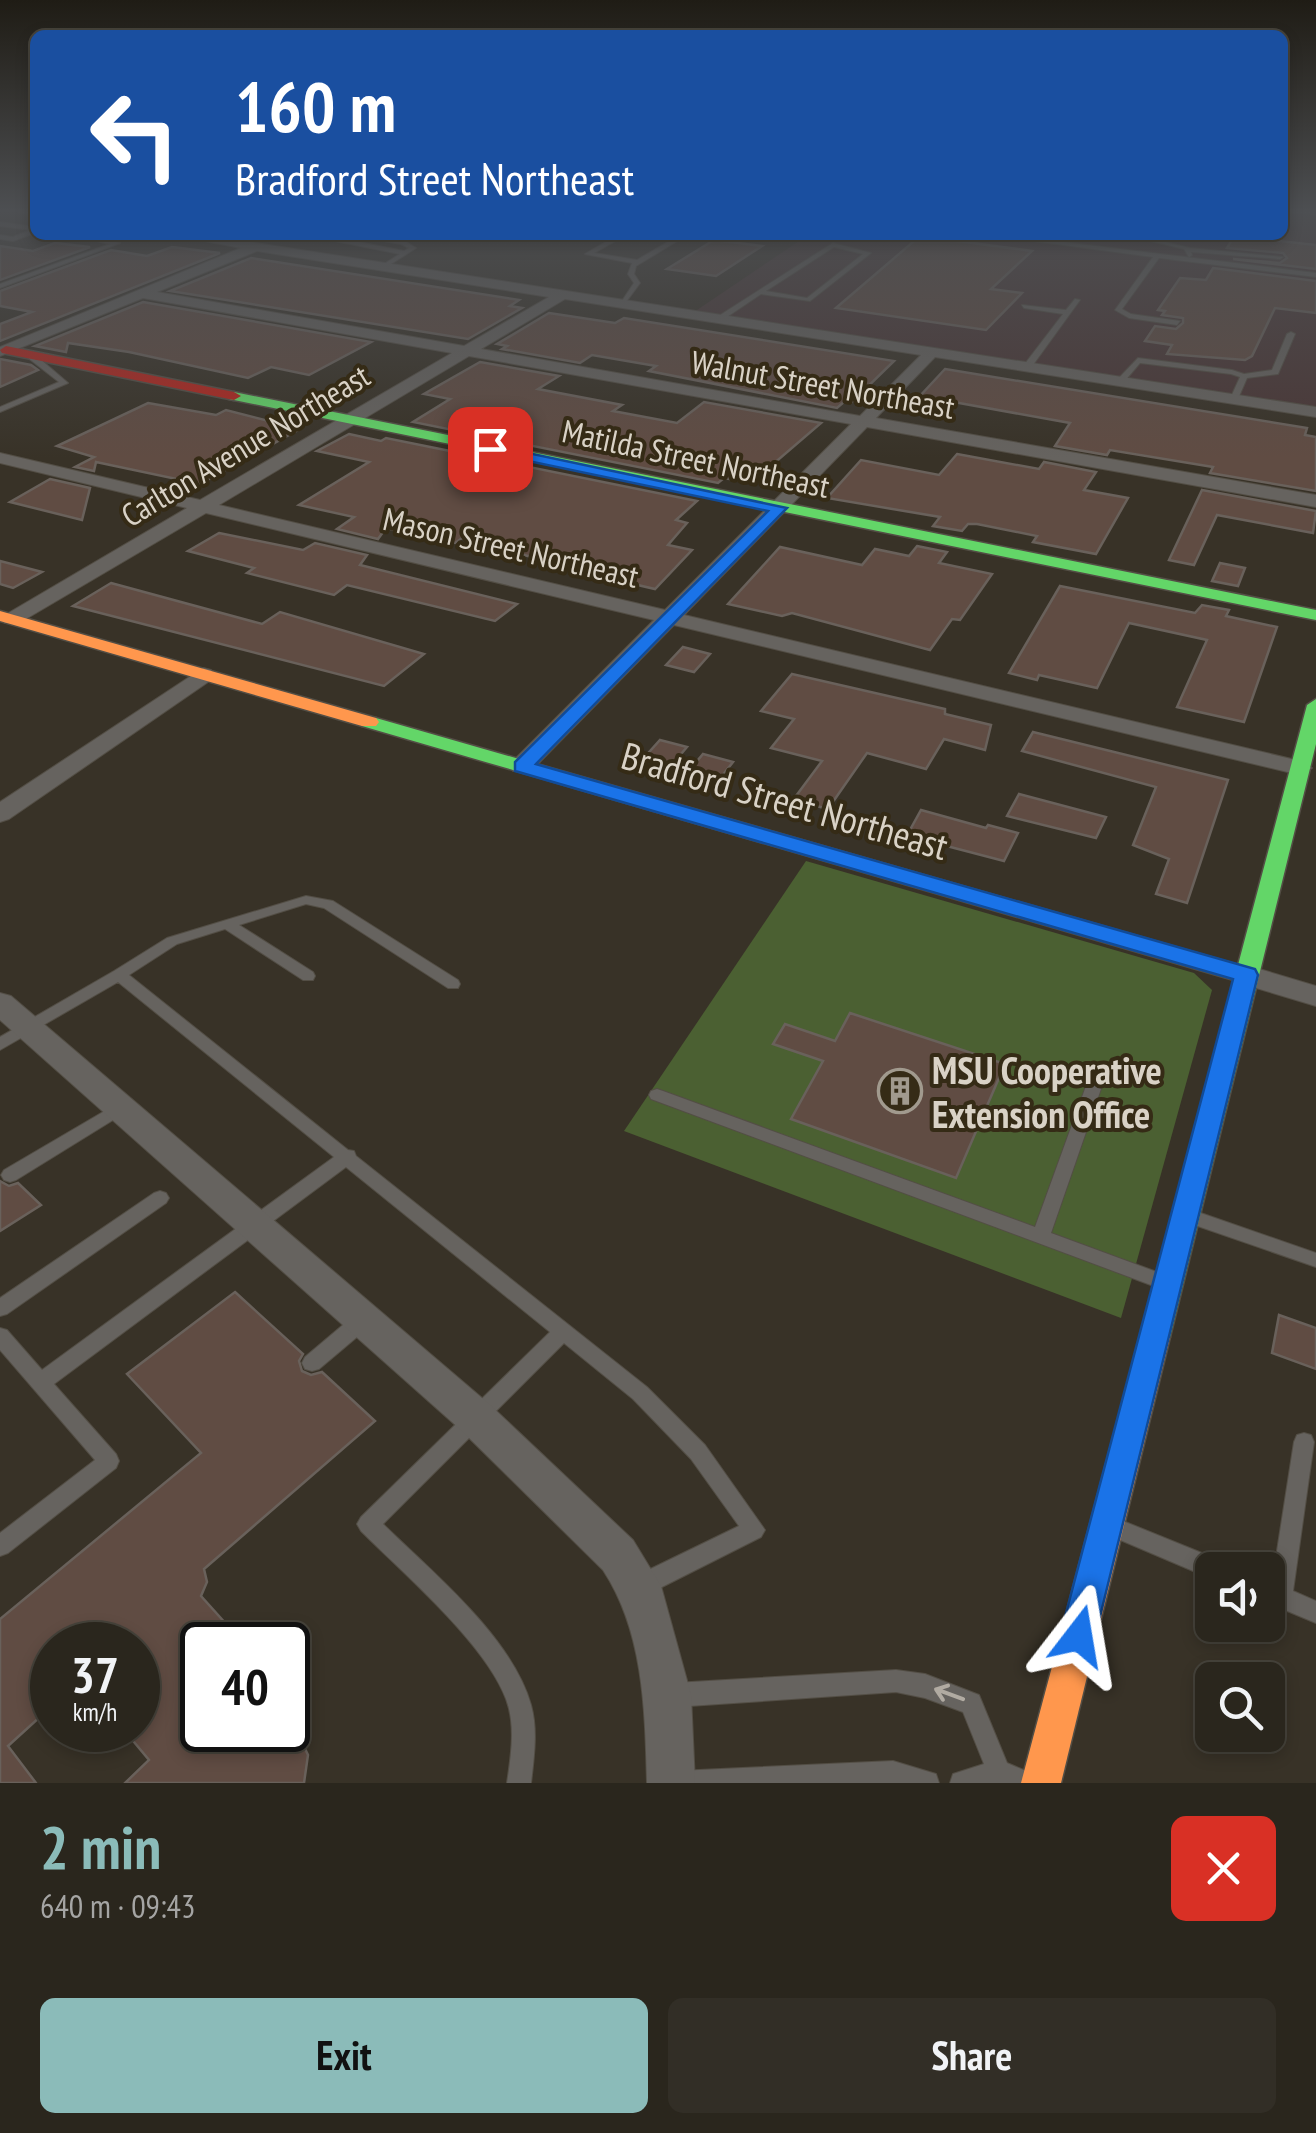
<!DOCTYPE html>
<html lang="en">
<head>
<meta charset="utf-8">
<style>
  body { margin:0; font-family:"PT Sans Narrow",sans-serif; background:#322e26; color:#f1f3f6; height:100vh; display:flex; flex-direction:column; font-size:38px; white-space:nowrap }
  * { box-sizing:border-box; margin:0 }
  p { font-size:32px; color:#a5a5a4 }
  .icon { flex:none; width:55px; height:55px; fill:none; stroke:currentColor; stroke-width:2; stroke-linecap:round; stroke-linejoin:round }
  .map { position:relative; height:1783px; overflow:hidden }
  .sheet { display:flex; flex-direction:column; background:#2a261d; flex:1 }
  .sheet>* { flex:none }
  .hud { position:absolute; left:30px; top:30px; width:1258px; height:210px; border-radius:15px; box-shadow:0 5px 15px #0003,0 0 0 2px #46433b; background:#1a4fa0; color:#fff; overflow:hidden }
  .buttons { position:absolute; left:1195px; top:1552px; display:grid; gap:20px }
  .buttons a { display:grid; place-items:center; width:90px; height:90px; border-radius:15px; background:#2a261d; box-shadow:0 5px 15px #0003,0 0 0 2px #46433b; font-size:50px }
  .speed { position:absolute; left:30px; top:1622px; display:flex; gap:20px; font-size:50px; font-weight:700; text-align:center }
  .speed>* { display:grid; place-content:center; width:130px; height:130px; border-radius:50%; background:#2a261d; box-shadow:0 5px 15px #0003,0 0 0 2px #46433b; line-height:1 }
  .speed small { font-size:25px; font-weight:400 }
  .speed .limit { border:5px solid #111; border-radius:15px; background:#fff; color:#111 }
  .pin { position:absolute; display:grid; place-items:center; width:85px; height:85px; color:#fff; margin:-42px; border-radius:20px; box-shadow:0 5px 15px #0006 }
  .me { position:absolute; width:110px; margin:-55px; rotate:14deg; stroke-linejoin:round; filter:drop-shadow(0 0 8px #0008) }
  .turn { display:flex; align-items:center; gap:35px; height:210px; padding:0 40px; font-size:45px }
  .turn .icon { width:130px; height:130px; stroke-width:2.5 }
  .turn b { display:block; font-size:70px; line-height:85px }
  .round { display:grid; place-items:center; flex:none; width:105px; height:105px; border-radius:15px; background:#322e26 }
  .head { display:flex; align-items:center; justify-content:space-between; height:170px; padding:0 40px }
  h1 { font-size:60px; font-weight:700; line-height:75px; color:#8bbbb9 }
  .action { display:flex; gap:20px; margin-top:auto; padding:20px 40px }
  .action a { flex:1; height:115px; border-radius:15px; background:#8bbbb9; color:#111; font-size:40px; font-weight:700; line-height:115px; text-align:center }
  .action a+a { background:#322e26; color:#f1f3f6 }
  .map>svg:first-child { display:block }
  .commercial { fill:#4a3736 }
  .green { fill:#4b6032 }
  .building { fill:#604c43; stroke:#69615b; stroke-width:2.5 }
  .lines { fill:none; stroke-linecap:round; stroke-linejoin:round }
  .lane-casing { stroke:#534e45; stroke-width:2 }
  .street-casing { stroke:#534e45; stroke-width:2 }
  .fast-casing { stroke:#534e45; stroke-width:3 }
  .slow-casing { stroke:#534e45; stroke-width:3 }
  .jam-casing { stroke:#534e45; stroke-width:3 }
  .lane { fill:#66635f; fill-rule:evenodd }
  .street { fill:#66635f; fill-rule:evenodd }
  .fast { fill:#63d668; fill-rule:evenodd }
  .slow { fill:#ff974d; fill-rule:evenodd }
  .jam { fill:#b3261e; fill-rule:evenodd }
  .oneway { stroke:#b1aba2 }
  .route { fill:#1a73e8; stroke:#114b97; stroke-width:2.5 }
  .labels { text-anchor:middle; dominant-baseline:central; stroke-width:8; stroke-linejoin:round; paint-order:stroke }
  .far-street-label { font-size:32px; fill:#d9d2c6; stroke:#352b16 }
  .street-label { font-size:38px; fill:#d9d2c6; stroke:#352b16 }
  .poi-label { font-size:38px; font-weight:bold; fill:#d9d2c6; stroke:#352b16; text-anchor:start }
</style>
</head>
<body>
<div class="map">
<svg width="1316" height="1783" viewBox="0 0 1316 1783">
  <rect width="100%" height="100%" fill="#383227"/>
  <polygon class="commercial" points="1283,209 1316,209 1316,408 694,312 808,235 1282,235"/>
  <polygon class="green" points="806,861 1194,973 1212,990 1121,1318 624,1131"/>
  <g class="building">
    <polygon points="1235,235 1271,235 1269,240 1316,245 1316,269 1233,259 1280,263 1287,258 1283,253 1227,248"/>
    <polygon points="920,236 1032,251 991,289 1022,293 986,330 836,308"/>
    <polygon points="714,240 762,246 716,276 667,269"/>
    <polygon points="55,243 90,247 0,280 0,246 33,251"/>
    <polygon points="172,247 220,253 0,341 0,324 32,312 0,306 0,291 111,250 147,256"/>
    <polygon points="251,258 519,300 510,306 522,308 468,339 170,291"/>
    <polygon points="1213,268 1316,281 1316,313 1275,308 1252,356 1245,360 1167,354 1172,345 1145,341 1155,326 1176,329 1183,323 1183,318 1162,315 1165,311 1158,310 1180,278 1206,280"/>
    <polygon points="143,302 371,342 309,375 271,367 248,378 129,352 68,343 66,352 35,346"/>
    <polygon points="549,313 615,323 624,318 894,361 852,402 845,401 837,408 649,371 656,366 592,355 580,363 502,349 507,346 497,344"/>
    <polygon points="0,359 31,365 38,370 0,387"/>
    <polygon points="480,362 559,376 538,389 622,405 613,411 677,423 704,402 821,423 751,483 724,478 718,483 413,422 450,399 424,394"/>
    <polygon points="945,369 1307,428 1305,435 1316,437 1316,491 1210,473 1213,467 1110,450 1107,455 1055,446 1070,423 920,396"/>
    <polygon points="148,403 216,415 226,410 300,429 200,484 96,462 94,471 75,467 94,457 57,446"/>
    <polygon points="349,434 381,441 386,438 697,501 676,520 687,523 668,545 692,550 655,589 629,583 634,578 572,564 568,567 462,538 455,543 386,528 378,539 337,529 354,517 299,505 369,462 317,451"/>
    <polygon points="957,454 1039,469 1044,462 1096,472 1084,490 1128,498 1096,554 1033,542 1037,536 977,524 968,524 962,531 933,526 940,517 827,498 861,460 939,475"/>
    <polygon points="50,479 90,488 82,520 10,502"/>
    <polygon points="1202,490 1316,511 1313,533 1217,515 1194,565 1169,560"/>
    <polygon points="219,533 303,550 315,543 367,555 360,565 517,604 495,621 347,585 334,595 247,573 254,568 188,551"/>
    <polygon points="917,546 947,552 939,563 992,574 960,620 952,619 930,650 792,613 782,616 728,604 780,547 862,565 875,549 909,556"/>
    <polygon points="0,561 42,572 13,588 0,584"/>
    <polygon points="1220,563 1245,568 1238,586 1212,581"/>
    <polygon points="111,583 262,624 280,612 424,654 384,686 73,606"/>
    <polygon points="1060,586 1195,613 1202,605 1229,610 1226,616 1277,627 1244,722 1177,707 1207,640 1129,623 1097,688 1039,675 1037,680 1009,673"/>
    <polygon points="683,647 710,654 694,672 666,665"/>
    <polygon points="792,674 945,709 945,714 991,725 985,750 944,739 926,769 867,753 828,809 793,800 822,761 771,748 794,719 761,711"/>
    <polygon points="1033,732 1228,780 1187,903 1156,894 1169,859 1133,845 1156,787 1022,751"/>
    <polygon points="660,740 687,747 670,767 642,760"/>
    <polygon points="703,754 733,762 718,781 687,773"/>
    <polygon points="1019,794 1106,817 1096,838 1007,816"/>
    <polygon points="921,810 986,828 988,825 1018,833 1004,861 939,844 937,848 905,839"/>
    <polygon points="850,1013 1005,1064 956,1178 791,1119 823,1061 773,1044 785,1024 835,1041"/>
    <polygon points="0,1181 9,1186 18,1183 41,1205 0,1231"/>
    <polygon points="235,1292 303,1354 299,1361 302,1371 311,1375 322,1372 375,1421 204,1569 207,1582 201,1596 245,1645 202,1645 202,1730 296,1730 308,1755 304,1783 125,1783 149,1760 124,1730 138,1730 138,1645 52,1645 52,1706 8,1746 36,1783 0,1783 0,1619 201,1453 127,1374"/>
    <polygon points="1279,1315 1316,1328 1316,1369 1272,1353"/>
  </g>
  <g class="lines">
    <defs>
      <g id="lane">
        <polygon points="1282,209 1316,211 1316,215 1282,211"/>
        <polygon points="0,222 35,227 35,233 13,241 0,239 0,235 13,237 31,230 0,226"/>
        <polygon points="70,235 83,235 120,243 0,288 0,284 110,244"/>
        <polygon points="341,235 348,235 343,239 404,251 409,248 401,244 350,235 403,240 416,248 383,269 381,266 400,254 335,241 335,239"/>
        <polygon points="618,235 626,235 594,253 637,260 680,235 687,235 636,266 634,274 640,283 623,306 620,304 634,283 628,274 632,263 585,254"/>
        <polygon points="987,235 1005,235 1316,273 1316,277 1159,258 1122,309 1131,314 1180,321 1177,325 1129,318 1115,310 1153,257"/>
        <polygon points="1125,235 1136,235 1190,248 1283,257 1280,259 1191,252 1192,255 1189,257 1184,249"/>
        <path d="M833 243 871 253 810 301 761 294 721 321 714 319ZM834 247 863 254 807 298 766 291Z"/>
        <polygon points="1075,299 1080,300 1030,369 1024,369 1024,365 1063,314 1024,308 1022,305 1066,310"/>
        <polygon points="1291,332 1295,334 1278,374 1247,378 1237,401 1230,399 1240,377 1231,374 1140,363 1123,383 1116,381 1138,358 1232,370 1244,374 1272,370 1287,334"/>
        <polygon points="27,353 33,353 68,383 0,412 0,407 59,382 27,357"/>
        <path d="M306 896 333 901 458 980 460 984 458 988H448L324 908 306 904 239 925 313 972 315 976 313 980H303L225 929 177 944 129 975 348 1150 354 1151 356 1156 647 1387 705 1445 765 1530 761 1537 650 1593 642 1596 634 1593 631 1585 634 1577 739 1526 691 1459 633 1399 564 1343 383 1524C432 1572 512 1637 531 1705 538 1730 534 1757 531 1783H507C511 1756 516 1725 506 1699 486 1644 403 1573 361 1531L357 1524 361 1517 550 1332 346 1167 54 1384 116 1454 119 1461 116 1468 8 1553 0 1556V1533L95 1460 0 1350V1328L7 1330 42 1370 334 1157 118 982 0 1050V1037L114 971 167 938Z"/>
        <polygon points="1094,1080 1100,1082 1102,1086 1051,1233 1165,1275 1168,1280 1165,1285 1159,1288 651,1099 649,1095 651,1091 657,1089 663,1091 1035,1227 1086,1086 1088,1082"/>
        <polygon points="120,1102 126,1104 128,1108 126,1112 16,1180 10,1182 4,1180 1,1175 4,1170"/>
        <polygon points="160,1191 166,1193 169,1198 166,1203 7,1314 0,1316 0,1298 154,1193"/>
        <polygon points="1192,1210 1316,1253 1316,1267 1186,1222 1183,1217 1186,1212"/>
        <polygon points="363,1312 370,1314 372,1320 370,1326 319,1369 312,1371 305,1369 302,1363 305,1357 356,1314"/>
        <polygon points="1304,1433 1311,1435 1314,1442 1293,1591 1316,1601 1316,1623 1268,1603 1268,1581 1272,1583 1294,1442 1297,1435"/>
        <polygon points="1118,1519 1224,1562 1227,1570 1212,1570 1212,1579 1111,1536 1107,1529 1111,1522"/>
        <polygon points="896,1670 925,1674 979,1695 1007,1763 1033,1774 1036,1783 950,1783 953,1774 984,1764 963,1712 925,1698 896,1692 674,1707 666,1703 662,1695 666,1687 674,1683"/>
        <polygon points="893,1761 936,1774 939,1783 665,1783 668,1774 677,1771"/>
      </g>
      <g id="street">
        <polygon points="8,209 35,209 35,216"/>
        <path d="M174 235H204L1316 407V417L935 357 876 418 1316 495V507L867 427 684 615 1300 761 1312 768 1300 775 674 625 531 771H513L510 766 513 761 654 620 206 513 19 623H5L1 619 5 615 187 508 0 463V453L200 500 452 353 143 298 0 356V347L241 248ZM257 251 549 297 464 346 157 292ZM565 299 921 355 860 416 481 349ZM469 356 851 424 665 610 219 505Z"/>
        <polygon points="203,668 211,670 214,675 211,680 9,819 0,822 0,802"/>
        <polygon points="1246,965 1316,986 1316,1006 1236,982 1231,975 1236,968"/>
        <path d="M0 993 11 996 489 1404 633 1540 661 1586 691 1695 695 1783H647C645 1711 644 1632 603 1570L461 1430 0 1020Z"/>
      </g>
      <g id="fast">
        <polygon points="234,392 1316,610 1316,620 229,399 227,396"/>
        <polygon points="1316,699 1316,744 1170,1337 1166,1346 1155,1350 1144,1346 1140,1337 1234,980 362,726 359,722 362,718 376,718 1238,965 1307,705"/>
      </g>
      <g id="slow">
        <polygon points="0,611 376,718 379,722 376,726 362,726 0,621"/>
        <polygon points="1155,1324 1166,1328 1170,1337 1061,1783 1021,1783 1140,1337 1144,1328"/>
      </g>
      <polygon id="jam" points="6,346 234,392 241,396 234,400 2,353 0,350"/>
    </defs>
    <use href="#lane" class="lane-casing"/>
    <use href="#street" class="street-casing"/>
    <use href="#fast" class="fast-casing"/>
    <use href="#slow" class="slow-casing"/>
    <use href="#jam" class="jam-casing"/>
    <use href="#lane" class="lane"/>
    <use href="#street" class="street"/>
    <use href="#fast" class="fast"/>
    <use href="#slow" class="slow"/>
    <use href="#jam" class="jam"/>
  </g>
  <defs><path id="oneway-shaft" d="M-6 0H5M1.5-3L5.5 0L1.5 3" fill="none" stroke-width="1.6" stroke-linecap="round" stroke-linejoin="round" transform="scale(2.5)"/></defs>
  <use class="oneway" href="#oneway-shaft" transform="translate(949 1694) rotate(-160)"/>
  <linearGradient id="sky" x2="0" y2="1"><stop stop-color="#1f1c15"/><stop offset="0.46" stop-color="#4d4f52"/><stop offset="1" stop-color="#4d4f52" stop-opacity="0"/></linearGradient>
  <rect width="1316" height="458" fill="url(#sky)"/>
  <polygon class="route" points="490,445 787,508 536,764 1255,969 1258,975 1092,1649 1079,1654 1066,1649 1060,1636 1233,979 515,771 515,762 768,511 485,452 483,449"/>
  <defs>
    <symbol id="building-ring" viewBox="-11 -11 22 22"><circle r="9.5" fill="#352b16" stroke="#a19a8e" stroke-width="1.5"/><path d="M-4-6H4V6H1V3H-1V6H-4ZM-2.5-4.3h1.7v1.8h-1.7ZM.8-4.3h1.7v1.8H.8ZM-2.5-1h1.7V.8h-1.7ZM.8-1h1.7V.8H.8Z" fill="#a19a8e"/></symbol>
  </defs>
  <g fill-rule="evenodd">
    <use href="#building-ring" x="875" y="1066" width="50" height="50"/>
  </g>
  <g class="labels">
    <g class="far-street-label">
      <text transform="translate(823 384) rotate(10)">Walnut Street Northeast</text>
      <text transform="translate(245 445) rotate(-31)">Carlton Avenue Northeast</text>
      <text transform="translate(696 458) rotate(12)">Matilda Street Northeast</text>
      <text transform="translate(511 547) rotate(13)">Mason Street Northeast</text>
    </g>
    <g class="street-label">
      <text transform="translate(785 800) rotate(16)">Bradford Street Northeast</text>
    </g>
    <g class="poi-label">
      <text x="932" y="1069">MSU Cooperative<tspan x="932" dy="44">Extension Office</tspan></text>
    </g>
  </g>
</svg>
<div class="buttons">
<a><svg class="icon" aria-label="sound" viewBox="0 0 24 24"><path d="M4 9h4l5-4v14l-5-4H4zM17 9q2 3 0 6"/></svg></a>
<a><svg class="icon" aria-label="search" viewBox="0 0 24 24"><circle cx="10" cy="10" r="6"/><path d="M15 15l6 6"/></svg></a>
</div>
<div class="speed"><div>37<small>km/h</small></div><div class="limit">40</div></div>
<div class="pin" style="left:490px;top:449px;background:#d93025"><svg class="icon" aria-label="arrive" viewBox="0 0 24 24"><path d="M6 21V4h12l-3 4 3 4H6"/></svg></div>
<svg class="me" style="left:1079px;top:1636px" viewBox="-20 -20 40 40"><path d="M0-17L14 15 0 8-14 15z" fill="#1a73e8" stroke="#fff" stroke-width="4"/></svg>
<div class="hud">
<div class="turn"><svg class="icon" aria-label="left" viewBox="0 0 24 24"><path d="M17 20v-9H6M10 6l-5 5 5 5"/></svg><div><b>160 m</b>Bradford Street Northeast</div></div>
</div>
</div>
<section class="sheet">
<div class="head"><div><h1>2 min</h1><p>640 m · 09:43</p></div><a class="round" style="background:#d93025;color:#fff"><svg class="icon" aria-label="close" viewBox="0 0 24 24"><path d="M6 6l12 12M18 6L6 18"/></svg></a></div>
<div class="action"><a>Exit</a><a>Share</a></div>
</section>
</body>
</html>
